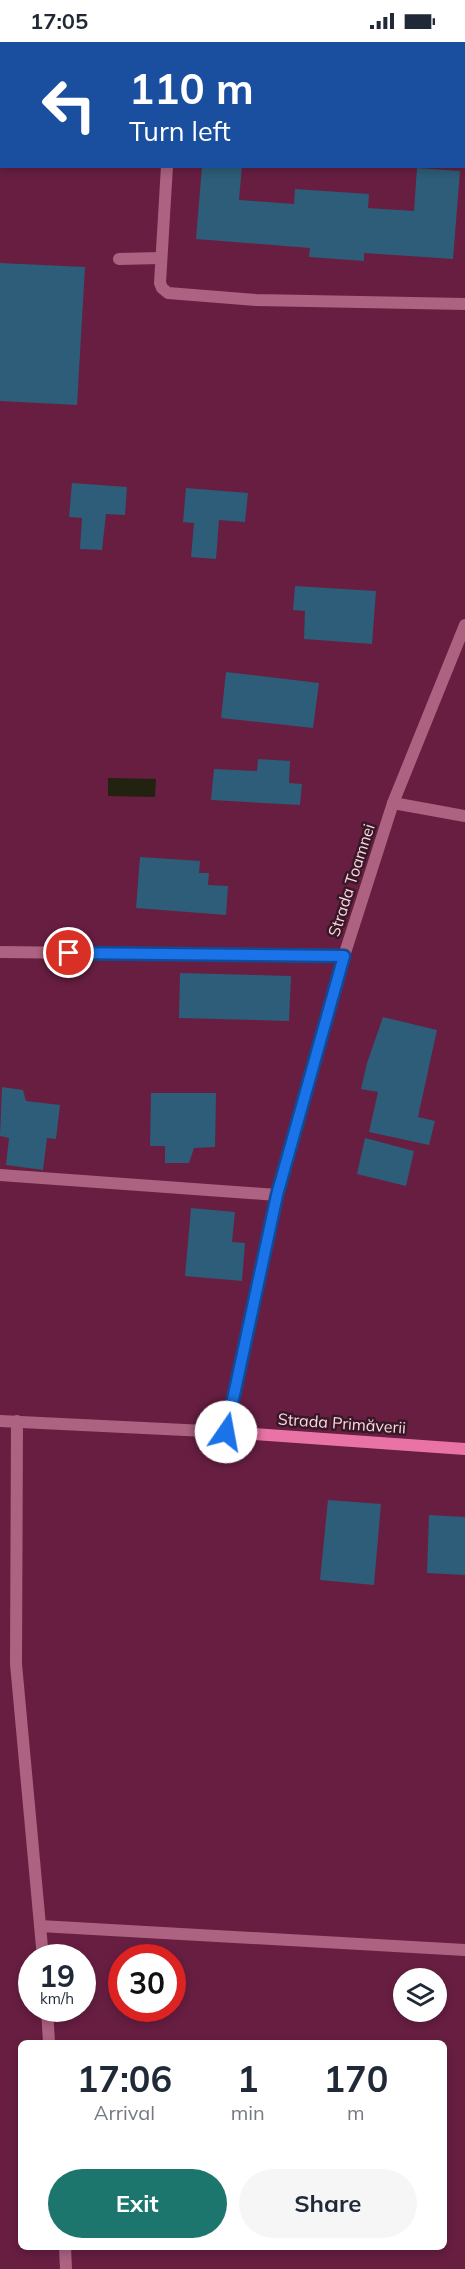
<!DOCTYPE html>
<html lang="en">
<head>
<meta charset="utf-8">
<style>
  body { margin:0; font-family:Mulish,sans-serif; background:#f6f6f7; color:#1f2937; height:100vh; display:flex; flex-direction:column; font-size:22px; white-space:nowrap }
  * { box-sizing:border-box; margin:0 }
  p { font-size:20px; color:#747a83 }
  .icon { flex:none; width:33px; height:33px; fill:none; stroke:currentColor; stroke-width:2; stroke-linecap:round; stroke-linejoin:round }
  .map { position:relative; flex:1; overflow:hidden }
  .side { position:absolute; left:18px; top:1998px; width:429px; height:210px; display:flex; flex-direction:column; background:#fff; border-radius:9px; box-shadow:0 3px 9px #0003 }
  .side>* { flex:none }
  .top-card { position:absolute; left:0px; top:0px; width:465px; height:126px; box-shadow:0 3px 9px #0003; background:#1a4fa0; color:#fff; overflow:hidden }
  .tools { position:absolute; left:393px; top:1926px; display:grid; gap:12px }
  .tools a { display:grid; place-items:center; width:54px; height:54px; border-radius:50%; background:#fff; box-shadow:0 3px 9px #0003; font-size:30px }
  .speed { position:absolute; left:18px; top:1902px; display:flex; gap:12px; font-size:30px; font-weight:700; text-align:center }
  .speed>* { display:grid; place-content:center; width:78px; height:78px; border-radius:50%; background:#fff; box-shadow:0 3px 9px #0003; line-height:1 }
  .speed small { font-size:15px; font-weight:400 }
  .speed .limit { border:9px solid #d22; background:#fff; color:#111 }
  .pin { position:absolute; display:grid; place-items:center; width:51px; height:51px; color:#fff; margin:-26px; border:3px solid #fff; border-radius:50%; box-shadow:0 2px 6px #0007 }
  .me { position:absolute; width:66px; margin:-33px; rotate:12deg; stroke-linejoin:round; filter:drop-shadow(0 0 4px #0008) }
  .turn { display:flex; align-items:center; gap:21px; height:126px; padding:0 30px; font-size:27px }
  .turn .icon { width:78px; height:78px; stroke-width:2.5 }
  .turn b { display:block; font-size:42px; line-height:51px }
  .eta { display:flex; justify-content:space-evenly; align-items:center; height:102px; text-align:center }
  .eta b { font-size:36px; font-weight:700; line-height:42px }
  .action { display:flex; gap:12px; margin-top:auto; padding:12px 30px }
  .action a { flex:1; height:69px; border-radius:36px; background:#1d766e; color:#fff; font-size:24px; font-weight:700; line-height:69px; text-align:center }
  .action a+a { background:#f6f6f7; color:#1f2937 }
  .status { display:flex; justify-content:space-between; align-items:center; height:42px; padding:0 30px; background:#fff; direction:ltr }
  .status svg { height:16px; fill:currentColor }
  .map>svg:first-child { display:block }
  .water { fill:#212310 }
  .building { fill:#2d5d78 }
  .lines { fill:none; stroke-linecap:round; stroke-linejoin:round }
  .minor { stroke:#ac6280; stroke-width:12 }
  .secondary { stroke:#e973a5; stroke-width:12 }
  .route-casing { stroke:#114b97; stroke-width:15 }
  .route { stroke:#1a73e8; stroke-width:10 }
  .labels { text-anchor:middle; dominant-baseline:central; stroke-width:5; stroke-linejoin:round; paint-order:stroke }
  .street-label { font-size:16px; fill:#fcd8e5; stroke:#391826 }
</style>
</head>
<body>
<div class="status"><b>17:05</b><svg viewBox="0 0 49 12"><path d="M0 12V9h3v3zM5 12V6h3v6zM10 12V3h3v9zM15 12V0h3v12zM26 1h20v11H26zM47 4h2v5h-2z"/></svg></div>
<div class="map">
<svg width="465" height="2227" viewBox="0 0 465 2227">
  <rect width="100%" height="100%" fill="#671e41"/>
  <polygon class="water" points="108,736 156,737 155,755 108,754"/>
  <g class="building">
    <polygon points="202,124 242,124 239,158 294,162 295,147 369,152 368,166 414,169 417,126 460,129 453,217 364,211 364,219 309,215 310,206 196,197"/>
    <polygon points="0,221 85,225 77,363 0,359"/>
    <polygon points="72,441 127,445 125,473 106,472 102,508 80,507 82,476 69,475"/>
    <polygon points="186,446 248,451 245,480 219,478 216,517 191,515 194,481 183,480"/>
    <polygon points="295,544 376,549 372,602 304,597 305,569 293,568"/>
    <polygon points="226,630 319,641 313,686 221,676"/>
    <polygon points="258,717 290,719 289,741 302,742 300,763 211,758 214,727 257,729"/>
    <polygon points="140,815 200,819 199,831 209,831 208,843 228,844 226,873 136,866"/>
    <polygon points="180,931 291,934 289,979 179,976"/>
    <polygon points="383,975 437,988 418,1075 435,1079 429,1103 369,1090 378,1050 361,1047 367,1021"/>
    <polygon points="2,1045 23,1048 26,1059 60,1063 56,1097 47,1096 43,1128 6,1123 9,1096 0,1094"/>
    <polygon points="151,1051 216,1051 215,1105 194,1106 189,1121 165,1121 165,1104 150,1104"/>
    <polygon points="365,1096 414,1109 406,1144 357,1132"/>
    <polygon points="191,1166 235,1170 232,1200 245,1201 242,1239 185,1234"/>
    <polygon points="328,1458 381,1462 374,1543 320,1538"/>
    <polygon points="429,1473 465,1475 465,1533 427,1531"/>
  </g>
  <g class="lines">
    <g class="minor">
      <polyline points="177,2 177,0"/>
      <polyline points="167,124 160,241 162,246 168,251 256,258 465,262"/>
      <polyline points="119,217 160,216"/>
      <polyline points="393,761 465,774"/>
      <polyline points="0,910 344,914"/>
      <polyline points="0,1133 277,1153"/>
      <polyline points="0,1379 226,1390 277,1153 344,914 393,761 465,583"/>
      <polyline points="17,1379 16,1622 43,1916"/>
      <polyline points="40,1884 465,1908"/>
      <polyline points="47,1966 49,2001"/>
      <polyline points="65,2205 66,2227"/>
    </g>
    <polyline class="secondary" points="226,1390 465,1407"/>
  </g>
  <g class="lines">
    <defs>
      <polyline id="route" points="69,911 344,914 277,1153 226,1390"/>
    </defs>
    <use href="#route" class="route-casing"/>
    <use href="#route" class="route"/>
  </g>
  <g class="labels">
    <g class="street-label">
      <text transform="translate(351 838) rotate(-72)">Strada Toamnei</text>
      <text transform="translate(342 1381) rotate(4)">Strada Primăverii</text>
    </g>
  </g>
</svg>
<div class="tools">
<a><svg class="icon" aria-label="layers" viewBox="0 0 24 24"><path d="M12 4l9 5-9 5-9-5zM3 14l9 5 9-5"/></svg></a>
</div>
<div class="speed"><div>19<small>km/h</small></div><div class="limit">30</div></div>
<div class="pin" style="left:69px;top:911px;background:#d93025"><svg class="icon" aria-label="arrive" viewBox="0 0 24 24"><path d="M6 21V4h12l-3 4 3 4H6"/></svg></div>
<svg class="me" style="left:226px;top:1390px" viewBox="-20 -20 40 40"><circle r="19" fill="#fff"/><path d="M0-13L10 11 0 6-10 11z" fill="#1a73e8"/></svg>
<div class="top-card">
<div class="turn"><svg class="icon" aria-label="left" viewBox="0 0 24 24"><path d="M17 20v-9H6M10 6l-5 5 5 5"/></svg><div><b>110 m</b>Turn left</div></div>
</div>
<section class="side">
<div class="eta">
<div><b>17:06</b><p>Arrival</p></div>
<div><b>1</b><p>min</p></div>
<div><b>170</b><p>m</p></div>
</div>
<div class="action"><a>Exit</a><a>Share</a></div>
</section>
</div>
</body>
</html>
